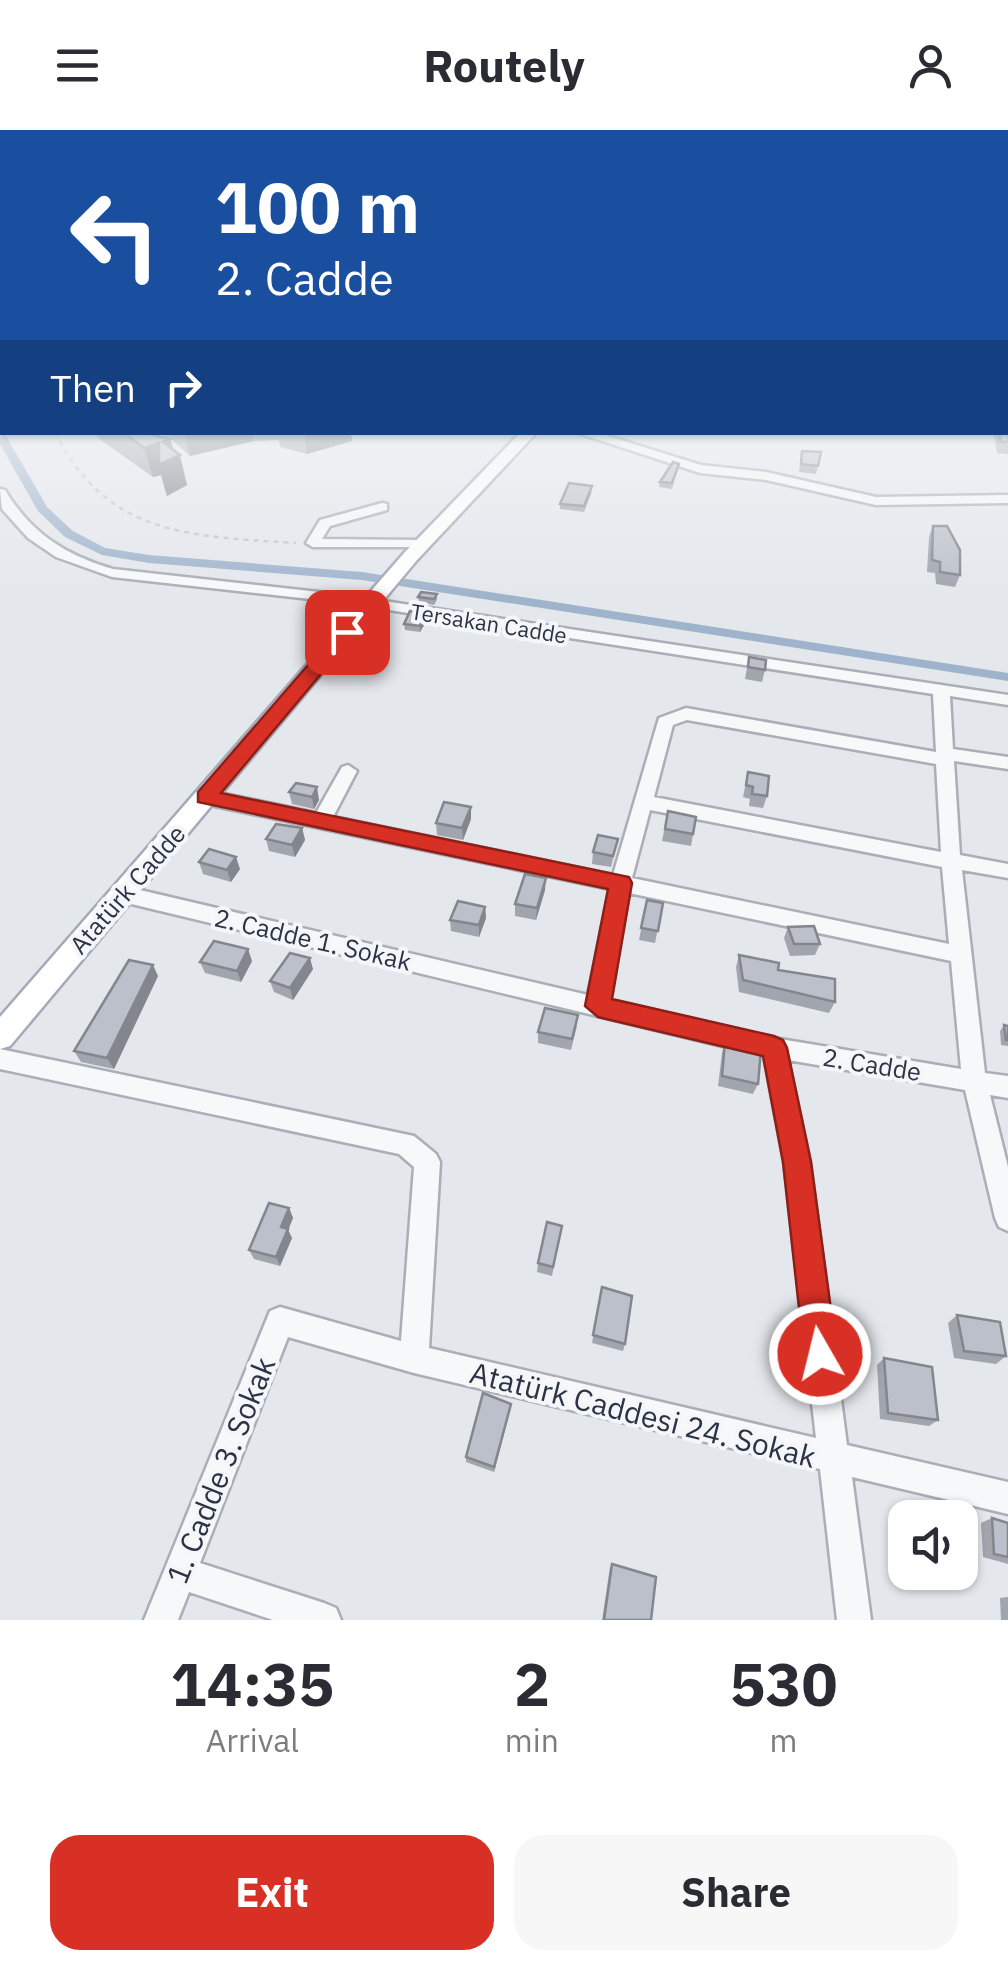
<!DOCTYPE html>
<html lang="en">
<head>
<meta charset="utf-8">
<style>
  body { margin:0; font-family:"IBM Plex Sans",sans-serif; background:#f7f7f7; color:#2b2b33; height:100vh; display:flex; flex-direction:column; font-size:38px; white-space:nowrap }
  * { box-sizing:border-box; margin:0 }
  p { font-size:32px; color:#7c7c81 }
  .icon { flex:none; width:55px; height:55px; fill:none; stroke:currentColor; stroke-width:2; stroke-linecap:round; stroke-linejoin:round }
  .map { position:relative; height:1490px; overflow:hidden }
  .drawer { display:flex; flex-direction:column; background:#fff; flex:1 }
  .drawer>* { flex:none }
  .hud { position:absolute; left:0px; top:0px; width:1010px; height:305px; box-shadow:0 2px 8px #0004; background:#1a4fa0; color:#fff; overflow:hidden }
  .controls { position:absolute; left:888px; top:1370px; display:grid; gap:20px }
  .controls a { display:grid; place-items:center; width:90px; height:90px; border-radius:20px; background:#fff; box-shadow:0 2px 8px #0004; font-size:50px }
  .pin { position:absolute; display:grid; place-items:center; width:85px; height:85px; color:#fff; margin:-42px; border-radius:20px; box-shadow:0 5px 15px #0006 }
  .me { position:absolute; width:110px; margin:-55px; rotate:352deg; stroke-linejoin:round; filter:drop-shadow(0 0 8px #0008) }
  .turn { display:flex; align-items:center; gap:35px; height:210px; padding:0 50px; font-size:45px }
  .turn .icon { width:130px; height:130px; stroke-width:2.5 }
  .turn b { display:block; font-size:70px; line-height:85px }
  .then { display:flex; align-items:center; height:95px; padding:0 50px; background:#0003; gap:20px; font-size:38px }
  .eta { display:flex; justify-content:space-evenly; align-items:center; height:170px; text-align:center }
  .eta b { font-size:60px; font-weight:800; line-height:70px }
  .cta { display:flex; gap:20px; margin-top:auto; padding:20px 50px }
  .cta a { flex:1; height:115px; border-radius:30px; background:#d93025; color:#fff; font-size:40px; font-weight:800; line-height:115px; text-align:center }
  .cta a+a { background:#f7f7f7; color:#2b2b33 }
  header { display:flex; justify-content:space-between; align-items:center; height:130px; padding:0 50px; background:#fff; font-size:45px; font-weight:800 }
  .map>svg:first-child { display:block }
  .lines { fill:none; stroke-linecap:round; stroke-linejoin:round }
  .canal { fill:#9fb4cc; fill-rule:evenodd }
  .minor-casing { stroke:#a9aeb7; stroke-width:5 }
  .major-casing { stroke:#a3abb8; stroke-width:5 }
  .path { stroke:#c2c5cb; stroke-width:2.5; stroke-dasharray:5 5; stroke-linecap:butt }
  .minor { fill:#f7f8fa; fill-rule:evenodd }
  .major { fill:#fff; fill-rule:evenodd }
  .wall { fill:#a1a5ae }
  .shaded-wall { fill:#83868d }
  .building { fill:#bbc0ca; stroke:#83868d; stroke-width:2.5 }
  .route { fill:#d93025; stroke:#8d1f18; stroke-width:2.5 }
  .labels { text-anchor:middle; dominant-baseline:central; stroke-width:8; stroke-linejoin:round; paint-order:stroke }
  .far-street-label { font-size:22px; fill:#2b3445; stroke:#f4f6f9 }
  .street-label { font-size:25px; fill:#2b3445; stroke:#f4f6f9 }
  .near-street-label { font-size:30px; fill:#2b3445; stroke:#f4f6f9 }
</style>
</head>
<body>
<header><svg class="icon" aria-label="menu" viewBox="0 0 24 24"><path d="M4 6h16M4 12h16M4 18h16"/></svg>Routely<svg class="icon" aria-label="person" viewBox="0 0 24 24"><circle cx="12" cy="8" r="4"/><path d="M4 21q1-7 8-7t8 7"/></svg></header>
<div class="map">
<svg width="1008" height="1490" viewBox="0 0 1008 1490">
  <rect width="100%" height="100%" fill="#e4e7ec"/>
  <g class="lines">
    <polygon class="canal" points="0,301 5,304 47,377 73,401 105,418 149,425 362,442 1008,543 1008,551 362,450 149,433 102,425 65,407 38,381 0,314"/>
    <defs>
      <g id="minor">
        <polygon points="157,302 176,302 148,311 148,305"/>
        <polygon points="575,302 595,302 701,335 766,342 876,367 1008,365 1008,373 876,375 766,350 700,343"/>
        <path d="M0 359 5 360C31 403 65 425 113 439L337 464 1008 565V575L950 566 953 619 1008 627V639L954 631 960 725 1008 734V748L962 740 985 943 1008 946V968L990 965 1008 1037V1101L999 1097 995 1088 965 960 788 930 810 1032 847 1315 1008 1352V1384L852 1347 871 1490H837L820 1339 414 1243 288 1207 200 1433 324 1473 336 1478 341 1490H273L189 1462 178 1490H144L270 1181 280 1177 401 1211 414 1037 399 1024 0 939V919L414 1006 436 1024 440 1032 429 1218 816 1308 784 1032 764 926 123 772 116 770 113 764 116 758 123 756 588 865 610 759 205 674 196 667 205 660 316 683 342 637 348 635 357 641 333 687 613 745 659 588 686 578 936 622 933 564 337 472 112 447 56 427 28 408 2 379ZM687 590 936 634 941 722 654 667 673 595ZM650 680 942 737 949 814 632 748ZM629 763 951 831 961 939 774 908 609 870Z"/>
        <polygon points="382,373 387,374 387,380 330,396 322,409 422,410 429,414 427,417 313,417 306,413 320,390"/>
      </g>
      <polygon id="major" points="521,302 537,302 417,430 10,916 0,919 0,887 405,422"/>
    </defs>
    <use href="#minor" class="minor-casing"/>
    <use href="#major" class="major-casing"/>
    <path class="path" d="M55 302C107 407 191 406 296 413"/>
    <use href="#minor" class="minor"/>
    <use href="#major" class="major"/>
  </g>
  <g class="wall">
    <polygon points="1008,295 1008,324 997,323 994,305 995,302 1008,302"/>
    <polygon points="96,302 152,302 153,305 170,309 187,355 167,366 161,345 153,347 98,308"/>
    <polygon points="168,302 351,302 352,311 307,324 280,317 279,310 254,311 190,326 170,308"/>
    <polygon points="802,321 821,322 816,344 799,342"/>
    <polygon points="679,334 672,359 659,357 660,352"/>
    <polygon points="592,362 584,382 560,379 560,374"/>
    <polygon points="933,396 960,445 955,457 936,454 935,443 927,442 929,407"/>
    <polygon points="437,464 437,470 434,475 419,472 418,467"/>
    <polygon points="426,484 427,490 420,502 405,500 404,494"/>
    <polygon points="749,527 765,540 762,552 745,549"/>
    <polygon points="748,642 767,666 763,678 749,676 750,669 743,667"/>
    <polygon points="296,653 319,670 314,679 292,674 289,662"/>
    <polygon points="668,681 696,687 691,716 662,711"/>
    <polygon points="471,689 463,710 437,705 436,693"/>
    <polygon points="302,698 305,710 295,727 269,721 266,709"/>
    <polygon points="618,709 611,737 592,734 593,722"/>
    <polygon points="199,732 240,739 231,752 203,744"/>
    <polygon points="545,760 536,790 515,786 515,774"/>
    <polygon points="647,770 663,773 655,813 639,810"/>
    <polygon points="485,777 486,788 479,807 451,801 450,790"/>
    <polygon points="788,797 820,814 815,825 790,826 784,808"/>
    <polygon points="739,825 778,840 835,872 829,883 739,862 736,837"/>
    <polygon points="252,831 241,852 205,843 200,832"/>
    <polygon points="313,839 293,870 274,862 270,851"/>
    <polygon points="158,846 114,939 81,932 74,921"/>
    <polygon points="1004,895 1008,896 1008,916 1001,915 1000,901"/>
    <polygon points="577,896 571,920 538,913 538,902"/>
    <polygon points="725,912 758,954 753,964 718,956 722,923"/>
    <polygon points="289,1078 293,1088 288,1100 292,1108 280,1136 254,1129 249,1120"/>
    <polygon points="562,1096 552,1146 537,1142 538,1133"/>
    <polygon points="602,1157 625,1214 623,1221 592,1213"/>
    <polygon points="957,1185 1006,1226 996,1234 954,1228 948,1193"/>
    <polygon points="884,1228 938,1290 929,1296 880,1289 877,1235"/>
    <polygon points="510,1280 494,1342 466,1332 466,1327"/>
    <polygon points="992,1388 1008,1393 1008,1434 983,1427 981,1393"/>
    <polygon points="612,1434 651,1490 602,1490 610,1437"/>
    <polygon points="1008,1467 1008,1490 1001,1490 1000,1468"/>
  </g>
  <g class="shaded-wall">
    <polygon points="184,302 252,302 254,311 190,326"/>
    <polygon points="304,302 351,302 352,311 307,324"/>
    <polygon points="153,303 156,314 170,309 175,327 180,325 187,355 167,366 161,345 153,347 144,318 149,304"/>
    <polygon points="426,484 427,490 420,502 420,496"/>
    <polygon points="317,657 319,670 314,679 312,667"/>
    <polygon points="471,677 471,689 463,710 462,698"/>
    <polygon points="302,698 305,710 295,727 292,715"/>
    <polygon points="236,727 240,739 231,752 227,740"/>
    <polygon points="546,748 545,760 536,790 537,778"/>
    <polygon points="485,777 486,788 479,807 479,795"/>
    <polygon points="248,819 252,831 241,852 237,841"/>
    <polygon points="310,828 313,839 293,870 290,858"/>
    <polygon points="153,835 158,846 114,939 107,928"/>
    <polygon points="289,1078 293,1088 288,1100 292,1108 280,1136 276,1127 281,1097"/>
    <polygon points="511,1274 510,1280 494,1342 494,1337"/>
  </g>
  <g class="building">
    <polygon points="1008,295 1008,312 1001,312 999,302 1008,302"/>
    <polygon points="123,302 152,302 149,304 170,309 163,312 180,325 159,335 159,313 144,318"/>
    <polygon points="802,321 821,322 818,336 801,334"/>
    <polygon points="673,332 679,334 672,353 660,352"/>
    <polygon points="569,353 592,356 584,376 560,374"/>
    <polygon points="933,396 947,396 960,420 960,445 940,442 940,432 932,430"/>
    <polygon points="421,462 437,464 434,469 418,467"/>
    <polygon points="410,481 426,484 420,496 404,494"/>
    <polygon points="749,527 766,530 765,540 748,537"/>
    <polygon points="748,642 769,646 767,666 752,664 753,657 746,655"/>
    <polygon points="296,653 317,657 312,667 289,662"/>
    <polygon points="444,672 471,677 462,698 436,693"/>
    <polygon points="668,681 696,687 693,704 665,699"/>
    <polygon points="276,694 302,698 292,715 266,709"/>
    <polygon points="598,705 618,709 613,726 593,722"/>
    <polygon points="209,719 236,727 227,740 199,732"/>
    <polygon points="525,744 546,748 537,778 515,774"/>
    <polygon points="647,770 663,773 658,801 641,798"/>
    <polygon points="458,771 485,777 479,795 450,790"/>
    <polygon points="814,796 820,814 794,814 788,797"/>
    <polygon points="214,811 248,819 237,841 200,832"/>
    <polygon points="290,823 310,828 290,858 270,851"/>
    <polygon points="739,825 779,833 778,840 835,849 835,872 743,850"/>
    <polygon points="129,830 153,835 107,928 74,921"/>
    <polygon points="545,878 578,885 572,909 538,902"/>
    <polygon points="1004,895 1008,896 1008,910 1006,910"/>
    <polygon points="725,912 761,919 758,954 722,946"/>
    <polygon points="269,1073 289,1078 281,1097 288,1099 276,1127 249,1120"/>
    <polygon points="547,1092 562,1096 553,1137 538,1133"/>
    <polygon points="602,1157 632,1166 625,1214 593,1205"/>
    <polygon points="957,1185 1000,1192 1006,1226 964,1221"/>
    <polygon points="884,1228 932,1237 938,1290 888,1283"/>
    <polygon points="483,1263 511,1274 494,1337 466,1327"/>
    <polygon points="992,1388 1008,1393 1008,1427 994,1424"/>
    <polygon points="612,1434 656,1447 651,1490 604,1490"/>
  </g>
  <linearGradient id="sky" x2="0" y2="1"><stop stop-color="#8bb4dd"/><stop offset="0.55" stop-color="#f3f4f6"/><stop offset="1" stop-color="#f3f4f6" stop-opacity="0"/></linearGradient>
  <rect width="1008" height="466" fill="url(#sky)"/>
  <polygon class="route" points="347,497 356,502 353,506 221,663 629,747 632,753 612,869 774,906 783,910 787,918 811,1032 837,1224 832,1235 820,1240 809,1235 804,1224 783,1032 763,926 598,887 585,876 608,759 198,672 198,662 340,498"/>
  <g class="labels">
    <g class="far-street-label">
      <text transform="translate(489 493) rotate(9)">Tersakan Cadde</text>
    </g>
    <g class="street-label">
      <text transform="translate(127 759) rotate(-49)">Atatürk Cadde</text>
      <text transform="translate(313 809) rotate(13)">2. Cadde 1. Sokak</text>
      <text transform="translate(872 934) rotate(9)">2. Cadde</text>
    </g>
    <g class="near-street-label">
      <text transform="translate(643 1284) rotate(14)">Atatürk Caddesi 24. Sokak</text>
      <text transform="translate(220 1340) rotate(-68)">1. Cadde 3. Sokak</text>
    </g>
  </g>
</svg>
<div class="controls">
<a><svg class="icon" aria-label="sound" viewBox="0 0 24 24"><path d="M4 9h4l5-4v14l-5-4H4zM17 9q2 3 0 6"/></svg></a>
</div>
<div class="pin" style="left:347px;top:502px;background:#d93025"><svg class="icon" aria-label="arrive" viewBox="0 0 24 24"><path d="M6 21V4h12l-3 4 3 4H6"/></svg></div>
<svg class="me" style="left:820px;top:1224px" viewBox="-20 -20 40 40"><circle r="17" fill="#d93025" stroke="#fff" stroke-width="3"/><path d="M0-11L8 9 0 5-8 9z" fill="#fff"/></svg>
<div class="hud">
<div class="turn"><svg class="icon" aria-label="left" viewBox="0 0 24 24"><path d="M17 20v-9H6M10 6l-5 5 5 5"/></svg><div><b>100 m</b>2. Cadde</div></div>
<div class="then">Then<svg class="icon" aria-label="right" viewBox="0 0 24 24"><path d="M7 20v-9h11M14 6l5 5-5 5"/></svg></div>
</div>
</div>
<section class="drawer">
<div class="eta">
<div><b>14:35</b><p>Arrival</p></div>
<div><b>2</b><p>min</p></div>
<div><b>530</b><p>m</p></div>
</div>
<div class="cta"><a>Exit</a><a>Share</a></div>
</section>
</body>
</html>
